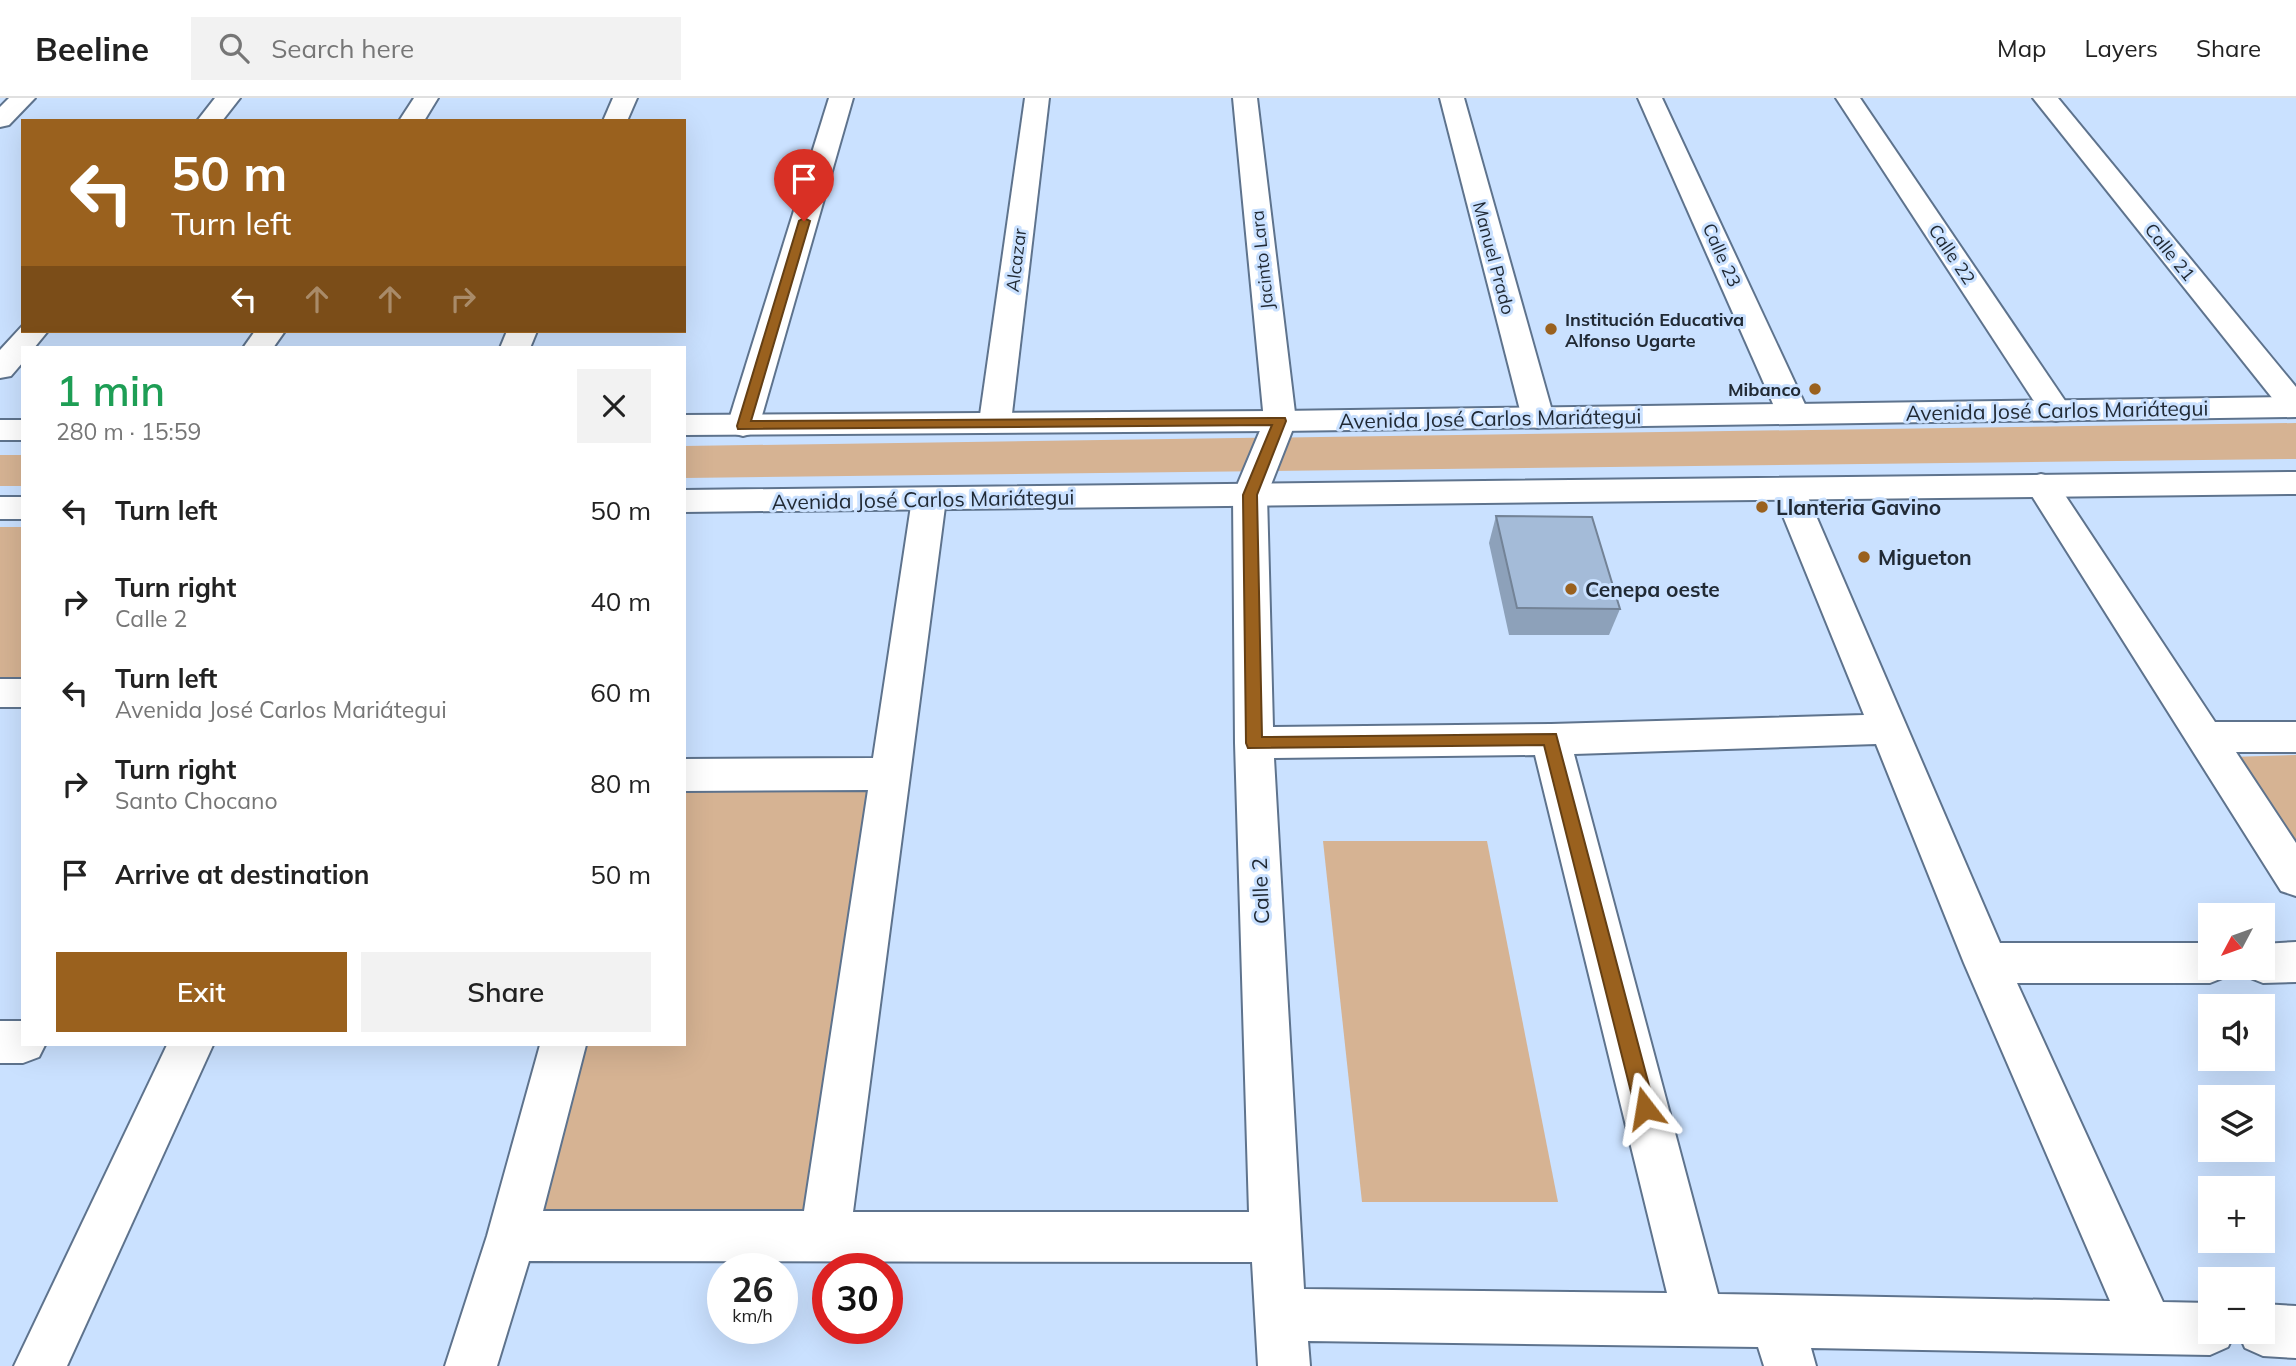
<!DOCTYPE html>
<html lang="en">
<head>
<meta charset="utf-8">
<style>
  body { margin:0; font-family:Mulish,sans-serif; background:#f2f2f2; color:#222; height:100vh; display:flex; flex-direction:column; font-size:26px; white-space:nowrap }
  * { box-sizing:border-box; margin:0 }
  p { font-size:23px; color:#767676 }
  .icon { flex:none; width:38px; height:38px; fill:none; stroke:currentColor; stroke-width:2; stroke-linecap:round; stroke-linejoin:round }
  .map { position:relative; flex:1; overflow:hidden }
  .drawer { position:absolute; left:21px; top:248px; width:665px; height:700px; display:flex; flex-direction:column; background:#fff; border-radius:0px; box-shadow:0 7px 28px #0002 }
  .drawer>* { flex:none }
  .guide { position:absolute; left:21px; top:21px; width:665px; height:214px; border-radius:0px; box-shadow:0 7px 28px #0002; background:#9a611e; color:#fff; overflow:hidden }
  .needle { width:46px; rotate:229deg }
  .controls { position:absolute; left:2198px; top:805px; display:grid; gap:14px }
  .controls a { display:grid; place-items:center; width:77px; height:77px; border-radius:0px; background:#fff; box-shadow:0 7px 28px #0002; font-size:35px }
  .speed { position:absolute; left:707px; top:1155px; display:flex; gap:14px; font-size:35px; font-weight:700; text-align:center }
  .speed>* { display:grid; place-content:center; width:91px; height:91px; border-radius:50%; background:#fff; box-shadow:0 7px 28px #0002; line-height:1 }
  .speed small { font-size:18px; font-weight:400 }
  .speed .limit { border:10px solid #d22; background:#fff; color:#111 }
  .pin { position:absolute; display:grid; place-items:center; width:60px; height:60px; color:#fff; margin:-72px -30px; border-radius:50% 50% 50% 0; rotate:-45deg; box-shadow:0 0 7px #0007 }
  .pin .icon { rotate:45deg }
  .me { position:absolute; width:77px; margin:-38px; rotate:346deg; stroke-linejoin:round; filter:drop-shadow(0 0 5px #0008) }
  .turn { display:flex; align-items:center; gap:24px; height:147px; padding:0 35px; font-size:32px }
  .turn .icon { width:91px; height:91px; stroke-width:2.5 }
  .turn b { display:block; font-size:49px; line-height:60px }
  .lanes { display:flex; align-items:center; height:66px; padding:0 35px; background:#0003; justify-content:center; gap:35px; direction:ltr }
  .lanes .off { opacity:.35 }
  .round { display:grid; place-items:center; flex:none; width:74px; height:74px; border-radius:0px; background:#f2f2f2 }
  .summary { display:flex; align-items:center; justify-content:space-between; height:119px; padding:0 35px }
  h1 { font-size:42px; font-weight:600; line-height:52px; color:#1e9e55 }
  .cta { display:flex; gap:14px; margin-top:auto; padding:14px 35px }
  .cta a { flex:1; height:80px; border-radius:0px; background:#9a611e; color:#fff; font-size:28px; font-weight:600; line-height:80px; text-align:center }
  .cta a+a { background:#f2f2f2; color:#222 }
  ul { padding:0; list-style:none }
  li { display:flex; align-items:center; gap:21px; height:91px; padding:0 35px }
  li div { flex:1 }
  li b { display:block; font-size:26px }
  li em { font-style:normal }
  header { display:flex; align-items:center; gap:42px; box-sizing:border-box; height:98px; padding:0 35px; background:#fff; border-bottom:2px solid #e0e0e0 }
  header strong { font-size:33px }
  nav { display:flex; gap:38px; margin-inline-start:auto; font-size:24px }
  .search { width:490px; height:63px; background:#f2f2f2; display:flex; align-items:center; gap:18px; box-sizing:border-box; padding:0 24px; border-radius:0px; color:#767676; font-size:26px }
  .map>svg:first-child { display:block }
  .green { fill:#d6b393 }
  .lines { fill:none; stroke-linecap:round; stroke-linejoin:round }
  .street-casing { stroke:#5e738d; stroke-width:4 }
  .primary-casing { stroke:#5e738d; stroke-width:4 }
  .street { fill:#fff; fill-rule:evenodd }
  .primary { fill:#fff; fill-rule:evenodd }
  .wall { fill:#8da1ba }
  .building { fill:#a4bbd8; stroke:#738397; stroke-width:2 }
  .route { fill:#9a611e; stroke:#643f14; stroke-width:2 }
  .poi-dot { fill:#9a611e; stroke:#cae1ff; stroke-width:2.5 }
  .labels { text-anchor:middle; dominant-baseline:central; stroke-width:6; stroke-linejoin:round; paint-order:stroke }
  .far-street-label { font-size:18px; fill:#212a35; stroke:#cae1ff }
  .far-poi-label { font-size:18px; font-weight:bold; fill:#212a35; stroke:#cae1ff; text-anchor:start }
  .street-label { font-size:21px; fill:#212a35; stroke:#cae1ff }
  .poi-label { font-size:21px; font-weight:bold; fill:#212a35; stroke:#cae1ff; text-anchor:start }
</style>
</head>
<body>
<header>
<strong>Beeline</strong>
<div class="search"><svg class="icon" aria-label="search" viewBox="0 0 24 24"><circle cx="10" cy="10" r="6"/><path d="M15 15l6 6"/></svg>Search here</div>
<nav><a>Map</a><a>Layers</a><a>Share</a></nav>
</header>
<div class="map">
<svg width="2296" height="1268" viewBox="0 0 2296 1268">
  <rect width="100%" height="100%" fill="#cae1ff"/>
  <g class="green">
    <polygon points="2296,325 2296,361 684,380 684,348"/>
    <rect x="0" y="357" width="23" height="31"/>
    <rect x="0" y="429" width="23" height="154"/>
    <polygon points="2296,657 2296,760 2230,659"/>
    <polygon points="877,678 804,1114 541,1118 583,947 684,947 684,683"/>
    <polygon points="1323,743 1487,743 1558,1104 1362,1104"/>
  </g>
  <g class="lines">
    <defs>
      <g id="street">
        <polygon points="9,0 35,0 9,27 0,29 0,9"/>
        <polygon points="215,0 240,0 222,23 197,23"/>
        <polygon points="414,0 438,0 424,23 399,23"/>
        <polygon points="613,0 637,0 627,23 603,23"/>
        <polygon points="829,0 853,0 759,328 754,335 743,338 732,335 727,328"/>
        <polygon points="1025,0 1049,0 1011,324 1006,331 995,334 984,331 979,324"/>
        <path d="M1233 0H1257L1296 323 1267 397 1273 629 1551 626 1864 617 1772 391 1777 383 1789 380 1801 383 2000 845H2210V870H2230L2225 879 2210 885H2017L2163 1204 2210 1205V1234H2235L2228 1249 2210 1257 1811 1250 1816 1268H1764L1758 1249 1308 1243 1310 1268H1258L1252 1164 529 1163 497 1268H445L487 1138 540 947H586L543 1113H804L868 692 684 693V661L873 660 912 401 917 393 929 390 941 393 946 401 853 1114H1249L1235 645 1233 397 1264 323ZM1876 646 1964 865 2110 1203 1718 1196 1574 656ZM1535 657 1667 1195 1304 1191 1274 660Z"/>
        <polygon points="1440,0 1464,0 1554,320 1549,327 1538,330 1527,327 1522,320"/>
        <polygon points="1638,0 1662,0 1809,315 1804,322 1793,325 1782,322 1777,315"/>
        <polygon points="1836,0 1860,0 2072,313 2067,320 2056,323 2045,320"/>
        <polygon points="2033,0 2058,0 2296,289 2296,319 2285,316"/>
        <polygon points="23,227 23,233 48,233 34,250 23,250 23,264 11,278 0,280 0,252"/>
        <polygon points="255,233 285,233 273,250 243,250"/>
        <polygon points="507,233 537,233 530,250 500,250"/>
        <polygon points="2041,376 2053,379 2215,624 2296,624 2296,654 2236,654 2296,745 2296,798 2281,793 2025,387 2029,379"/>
        <rect x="0" y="581" width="23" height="28"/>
        <polygon points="2296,844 2296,884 2263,885 2248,879 2243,870 2263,870 2263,846"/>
        <polygon points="0,923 23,923 23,947 45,947 39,959 23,965 0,965"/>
        <polygon points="167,947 213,947 67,1268 14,1268"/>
        <polygon points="2263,1206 2296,1208 2296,1260 2263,1258 2245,1250 2238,1234 2263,1234"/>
      </g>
      <g id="primary">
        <polygon points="2296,299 2296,319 1280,333 684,337 684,317 1280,313"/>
        <rect x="0" y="322" width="23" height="20"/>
        <polygon points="2296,374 2296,396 684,414 684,392"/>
        <rect x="0" y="399" width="23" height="22"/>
      </g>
    </defs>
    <use href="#street" class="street-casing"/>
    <use href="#primary" class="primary-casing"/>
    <use href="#street" class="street"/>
    <use href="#primary" class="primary"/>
  </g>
  <polygon class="wall" points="1496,418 1620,511 1609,537 1509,537 1489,445"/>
  <polygon class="building" points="1496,418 1592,419 1620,511 1517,510"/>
  <polygon class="route" points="804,120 810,123 751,323 1285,320 1286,323 1257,397 1262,639 1556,636 1655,1010 1652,1017 1645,1019 1638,1017 1635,1010 1544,647 1248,650 1246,645 1243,397 1272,327 738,331 737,328 799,123"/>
  <g class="poi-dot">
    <circle cx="1551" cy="231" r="7"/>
    <circle cx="1815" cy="291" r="7"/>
    <circle cx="1762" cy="409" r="7"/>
    <circle cx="1864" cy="459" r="7"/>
    <circle cx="1571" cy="491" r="7"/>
  </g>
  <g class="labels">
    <g class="far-street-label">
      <text transform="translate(2170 154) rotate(51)">Calle 21</text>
      <text transform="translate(1952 156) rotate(56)">Calle 22</text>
      <text transform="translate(1722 157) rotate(66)">Calle 23</text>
      <text transform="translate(1494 160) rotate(75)">Manuel Prado</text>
      <text transform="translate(1016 162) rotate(-83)">Alcazar</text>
      <text transform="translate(1262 162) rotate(-96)">Jacinto Lara</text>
    </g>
    <g class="far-poi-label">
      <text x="1565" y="221">Institución Educativa<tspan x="1565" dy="21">Alfonso Ugarte</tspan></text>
      <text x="1801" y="291" text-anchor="end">Mibanco</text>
    </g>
    <g class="street-label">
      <text transform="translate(2057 312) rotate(-1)">Avenida José Carlos Mariátegui</text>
      <text transform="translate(1490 320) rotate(-1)">Avenida José Carlos Mariátegui</text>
      <text transform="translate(923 401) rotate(-1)">Avenida José Carlos Mariátegui</text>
      <text transform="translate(1260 793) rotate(-92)">Calle 2</text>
    </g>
    <g class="poi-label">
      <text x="1776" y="409">Llanteria Gavino</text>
      <text x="1878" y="459">Migueton</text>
      <text x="1585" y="491">Cenepa oeste</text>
    </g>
  </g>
</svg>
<div class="controls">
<a><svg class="needle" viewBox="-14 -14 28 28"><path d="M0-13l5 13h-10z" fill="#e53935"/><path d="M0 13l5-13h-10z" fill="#767676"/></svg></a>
<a><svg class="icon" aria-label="sound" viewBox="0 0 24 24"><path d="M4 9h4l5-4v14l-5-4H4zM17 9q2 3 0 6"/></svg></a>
<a><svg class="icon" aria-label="layers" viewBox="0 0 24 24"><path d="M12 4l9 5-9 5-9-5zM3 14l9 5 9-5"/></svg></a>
<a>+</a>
<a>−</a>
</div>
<div class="speed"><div>26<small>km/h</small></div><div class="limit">30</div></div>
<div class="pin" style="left:804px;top:123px;background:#d93025"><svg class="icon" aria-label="arrive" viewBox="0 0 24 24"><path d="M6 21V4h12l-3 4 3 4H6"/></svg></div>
<svg class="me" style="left:1645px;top:1010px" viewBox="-20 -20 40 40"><path d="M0-17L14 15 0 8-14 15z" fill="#9a611e" stroke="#fff" stroke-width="4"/></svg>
<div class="guide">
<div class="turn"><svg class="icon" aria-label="left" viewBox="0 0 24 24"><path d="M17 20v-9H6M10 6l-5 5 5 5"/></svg><div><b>50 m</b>Turn left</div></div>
<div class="lanes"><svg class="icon" aria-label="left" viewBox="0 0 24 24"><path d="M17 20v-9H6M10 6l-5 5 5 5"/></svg><svg class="icon off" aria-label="ahead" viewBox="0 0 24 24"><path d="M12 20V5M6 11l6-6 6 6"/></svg><svg class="icon off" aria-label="ahead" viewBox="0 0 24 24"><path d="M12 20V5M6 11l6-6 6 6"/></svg><svg class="icon off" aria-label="right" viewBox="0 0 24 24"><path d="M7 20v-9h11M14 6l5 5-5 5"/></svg></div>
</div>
<section class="drawer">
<div class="summary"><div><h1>1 min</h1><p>280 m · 15:59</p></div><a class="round"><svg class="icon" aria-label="close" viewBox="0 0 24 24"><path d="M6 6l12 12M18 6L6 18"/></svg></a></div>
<ul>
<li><svg class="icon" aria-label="left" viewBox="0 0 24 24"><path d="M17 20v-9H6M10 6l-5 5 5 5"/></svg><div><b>Turn left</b></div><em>50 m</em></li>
<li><svg class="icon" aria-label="right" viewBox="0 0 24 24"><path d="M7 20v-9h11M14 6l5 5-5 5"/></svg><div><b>Turn right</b><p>Calle 2</p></div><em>40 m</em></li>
<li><svg class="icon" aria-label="left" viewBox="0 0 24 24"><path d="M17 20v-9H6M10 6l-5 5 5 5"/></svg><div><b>Turn left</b><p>Avenida José Carlos Mariátegui</p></div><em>60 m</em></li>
<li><svg class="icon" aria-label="right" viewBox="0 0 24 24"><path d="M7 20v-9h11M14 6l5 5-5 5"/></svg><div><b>Turn right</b><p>Santo Chocano</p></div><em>80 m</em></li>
<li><svg class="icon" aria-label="arrive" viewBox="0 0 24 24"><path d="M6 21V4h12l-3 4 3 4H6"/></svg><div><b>Arrive at destination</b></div><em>50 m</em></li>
</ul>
<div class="cta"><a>Exit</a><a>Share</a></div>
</section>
</div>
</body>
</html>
